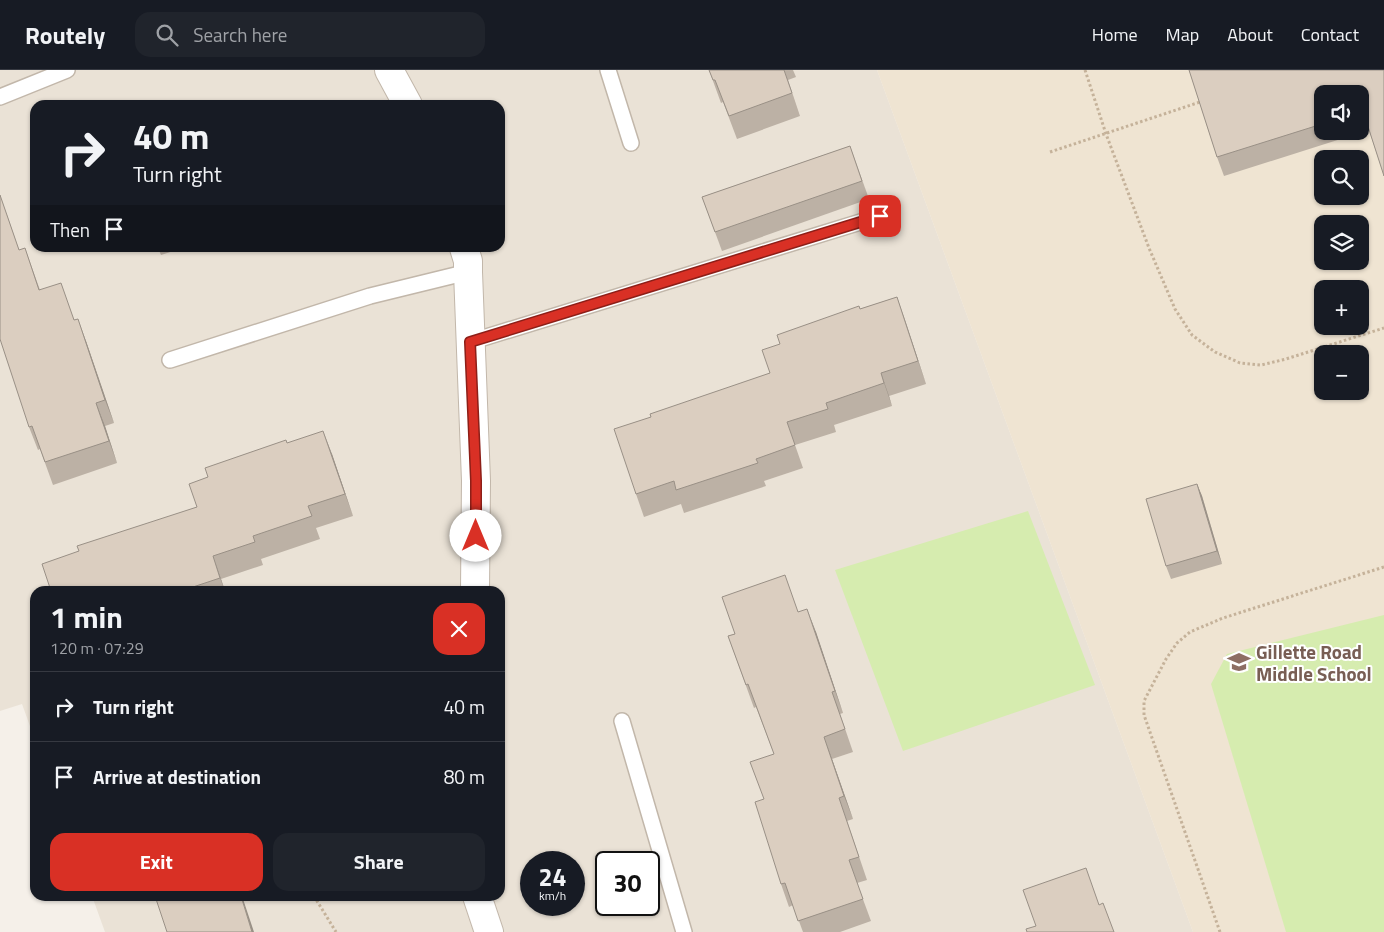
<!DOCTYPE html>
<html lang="en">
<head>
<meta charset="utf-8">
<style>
  body { margin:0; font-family:"Titillium Web",sans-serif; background:#20242c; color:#f1f3f6; height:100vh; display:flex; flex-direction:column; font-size:19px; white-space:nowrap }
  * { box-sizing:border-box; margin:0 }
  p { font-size:16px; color:#9ea1a6 }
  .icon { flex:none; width:28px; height:28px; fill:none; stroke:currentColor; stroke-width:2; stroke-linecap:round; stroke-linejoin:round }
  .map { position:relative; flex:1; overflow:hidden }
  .details { position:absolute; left:30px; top:516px; width:475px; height:315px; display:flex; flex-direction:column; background:#171b24; border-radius:15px; box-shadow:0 1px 4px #0004 }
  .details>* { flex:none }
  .hud { position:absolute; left:30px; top:30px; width:475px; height:152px; border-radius:15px; box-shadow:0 1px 4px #0004; background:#171b24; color:#f1f3f6; overflow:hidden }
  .buttons { position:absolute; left:1314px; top:15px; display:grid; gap:10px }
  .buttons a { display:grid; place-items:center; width:55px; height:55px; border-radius:10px; background:#171b24; box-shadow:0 1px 4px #0004; font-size:25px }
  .speed { position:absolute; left:520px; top:781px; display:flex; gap:10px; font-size:25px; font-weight:700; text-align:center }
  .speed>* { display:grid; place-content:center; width:65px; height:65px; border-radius:50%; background:#171b24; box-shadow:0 1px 4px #0004; line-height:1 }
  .speed small { font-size:12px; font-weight:400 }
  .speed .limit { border:2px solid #111; border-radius:8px; background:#fff; color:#111 }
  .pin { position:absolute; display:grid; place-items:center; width:42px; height:42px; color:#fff; margin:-21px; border-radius:10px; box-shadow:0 2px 8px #0006 }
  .me { position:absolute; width:55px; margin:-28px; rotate:0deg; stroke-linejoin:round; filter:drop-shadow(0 0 4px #0008) }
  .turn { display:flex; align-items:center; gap:18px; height:105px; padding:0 20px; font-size:22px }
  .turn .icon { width:65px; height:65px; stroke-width:2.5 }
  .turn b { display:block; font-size:35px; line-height:42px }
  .then { display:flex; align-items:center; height:48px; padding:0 20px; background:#0003; gap:10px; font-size:19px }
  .round { display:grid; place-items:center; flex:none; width:52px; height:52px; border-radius:15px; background:#20242c }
  .headline { display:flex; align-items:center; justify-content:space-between; height:85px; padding:0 20px }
  h1 { font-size:30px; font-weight:700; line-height:38px }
  .cta { display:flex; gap:10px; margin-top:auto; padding:10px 20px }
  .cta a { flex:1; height:58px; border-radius:15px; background:#d93025; color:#fff; font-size:20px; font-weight:700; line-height:58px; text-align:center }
  .cta a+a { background:#20242c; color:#f1f3f6 }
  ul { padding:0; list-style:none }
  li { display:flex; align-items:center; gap:15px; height:70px; padding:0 20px; border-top:1px solid #363941 }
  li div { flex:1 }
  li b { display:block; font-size:19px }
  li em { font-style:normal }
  header { display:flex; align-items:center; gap:30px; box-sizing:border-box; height:70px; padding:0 25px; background:#171b24; border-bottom:1px solid #363941 }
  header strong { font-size:24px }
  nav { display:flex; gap:28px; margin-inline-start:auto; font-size:18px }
  .search { width:350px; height:45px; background:#20242c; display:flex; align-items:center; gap:12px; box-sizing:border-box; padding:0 18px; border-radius:15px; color:#9ea1a6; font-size:19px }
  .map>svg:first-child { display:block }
  .residential { fill:#eae2d6; fill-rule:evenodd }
  .education { fill:#efe4d2; fill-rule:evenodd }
  .green { fill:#d6ecaf }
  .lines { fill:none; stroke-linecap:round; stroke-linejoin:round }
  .service-casing { stroke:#c2b7aa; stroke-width:18 }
  .minor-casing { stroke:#c2b7aa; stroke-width:30 }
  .path { stroke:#c5b29a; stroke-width:3; stroke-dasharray:2.5 2.5; stroke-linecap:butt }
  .service { stroke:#fff; stroke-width:15 }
  .minor { stroke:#fff; stroke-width:28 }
  .wall { fill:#bcb1a5; fill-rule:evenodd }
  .shaded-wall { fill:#999086 }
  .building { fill:#dbcec0; stroke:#999086 }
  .route-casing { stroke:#8d1f18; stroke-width:12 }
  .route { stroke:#d93025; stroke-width:9 }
  .labels { text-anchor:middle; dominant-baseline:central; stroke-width:4; stroke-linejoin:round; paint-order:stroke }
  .education-label { font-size:19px; font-weight:bold; fill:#785e54; stroke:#fff; text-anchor:start }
</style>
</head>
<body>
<header>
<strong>Routely</strong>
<div class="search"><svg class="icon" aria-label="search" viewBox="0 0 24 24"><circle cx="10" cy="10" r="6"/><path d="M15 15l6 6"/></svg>Search here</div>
<nav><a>Home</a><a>Map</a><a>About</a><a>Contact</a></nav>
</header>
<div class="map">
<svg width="1384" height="862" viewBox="0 0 1384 862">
  <rect width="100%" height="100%" fill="#f5f0e9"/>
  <path class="residential" d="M0 0H877L1193 862H105L92 826H500V521H35V670L22 634 0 641ZM35 35H500V178H35ZM531 792H574V835H531ZM606 792H649V835H606Z"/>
  <path class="education" d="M877 0H1384V862H1193ZM1322 24H1360V61H1322ZM1322 89H1360V126H1322ZM1322 154H1360V191H1322ZM1322 219H1360V256H1322ZM1322 284H1360V321H1322Z"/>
  <g class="green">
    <polygon points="1028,441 1095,615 903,681 835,500"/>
    <polygon points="1384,545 1384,862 1286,862 1211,614 1227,584"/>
  </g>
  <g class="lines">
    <defs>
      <g id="service">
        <polyline points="608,0 631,73"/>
        <polyline points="0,27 67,0"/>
        <polyline points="470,272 880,146"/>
        <polyline points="170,290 370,226 468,202"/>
        <polyline points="622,651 684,862"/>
      </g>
      <g id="minor">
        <polyline points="389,0 408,35"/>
        <polyline points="464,178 468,191 468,202 476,411 475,521"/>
        <polyline points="477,826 489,862"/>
      </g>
    </defs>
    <use href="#service" class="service-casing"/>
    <use href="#minor" class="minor-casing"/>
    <g class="path">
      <polyline points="1085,0 1106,64 1149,178 1175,239 1192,265 1215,282 1240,293 1261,295 1286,289 1384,258"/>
      <polyline points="1050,82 1200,32"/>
      <polyline points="314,826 336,862"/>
      <polyline points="1220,862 1144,645 1144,631 1166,589 1177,573 1190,562 1223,548 1384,497"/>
    </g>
    <use href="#service" class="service"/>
    <use href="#minor" class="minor"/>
  </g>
  <g class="wall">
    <polygon points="709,0 793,0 796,7 788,10 800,46 737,69 723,32 721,33"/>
    <path d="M1189 0H1384V106L1369 60 1224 106 1217 87ZM1322 24H1360V61H1322Z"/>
    <polygon points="850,76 869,129 722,181 702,127"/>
    <polygon points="7,145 19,180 25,178 40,220 74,250 86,271 114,353 105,356 117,393 53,415 40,379 38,380 29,357"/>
    <polygon points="158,178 183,178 161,185"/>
    <polygon points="897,227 926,314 889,326 892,336 834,355 836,362 795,375 803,398 764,411 766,416 684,443 681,434 644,447 636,424 651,347 770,303 780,274 860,239"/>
    <polygon points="287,373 332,384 353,446 316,458 320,469 261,489 263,495 221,509 225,521 51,521 79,481 197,437 208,407"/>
    <polygon points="1197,414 1202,426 1222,494 1171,509 1166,496"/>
    <polygon points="798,542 816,562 843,643 840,644 853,682 832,689 853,749 847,751 867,810 857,813 871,851 840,862 803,862 793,835 789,837 781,814 764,729 774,684 756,637 754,638 728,566"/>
  </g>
  <g class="shaded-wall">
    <polygon points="897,227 905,250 926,314 918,291"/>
    <polygon points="78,249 86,271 114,353 105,330"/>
    <polygon points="881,303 889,326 892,336 884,313"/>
    <polygon points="96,333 105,356 117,393 109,371"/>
    <polygon points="323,361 332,384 353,446 345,424"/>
    <polygon points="1197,414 1202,426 1222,494 1217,481"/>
    <polygon points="213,486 221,509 225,521 220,508"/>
    <polygon points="807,539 816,562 843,643 835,621"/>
    <polygon points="824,667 832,689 853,749 844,726"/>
    <polygon points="241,826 242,826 254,862 252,862"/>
  </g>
  <g class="building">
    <polygon points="709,0 784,0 792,23 729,46 715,10 713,10"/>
    <polygon points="1189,0 1384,0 1384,106 1363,41 1360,42 1360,24 1322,24 1322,54 1217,87"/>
    <polygon points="850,76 862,111 715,162 702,127"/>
    <polygon points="0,125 19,180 25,178 39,220 61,213 74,250 78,249 105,330 96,333 109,371 45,392 32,356 29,357 0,269"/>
    <polygon points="897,227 918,291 881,303 884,313 826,333 828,339 787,352 795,375 756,389 758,393 676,420 674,411 636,424 614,359 651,347 650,344 770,303 762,280 780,274 777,265 859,236 860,239"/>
    <polygon points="323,361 345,424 308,436 312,446 253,466 255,472 213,486 220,508 184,520 184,521 51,521 42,494 79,481 77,476 197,437 189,414 208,407 205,398 286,370 287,373"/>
    <polygon points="1197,414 1217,481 1166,496 1146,429"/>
    <polygon points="785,505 798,542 807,539 835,621 832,622 845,659 824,667 844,726 839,728 859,787 849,790 863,829 798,851 785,813 781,814 755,732 764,729 750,692 774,684 748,614 746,615 728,566 735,564 722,527"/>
    <polygon points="1086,798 1099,835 1103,833 1114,862 1027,862 1026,859 1036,856 1023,820"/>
    <polygon points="155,826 241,826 252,862 167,862"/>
  </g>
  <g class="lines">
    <defs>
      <polyline id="route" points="476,466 476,411 470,272 880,146"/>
    </defs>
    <use href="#route" class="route-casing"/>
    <use href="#route" class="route"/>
  </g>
  <defs>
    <symbol id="school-bare" viewBox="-9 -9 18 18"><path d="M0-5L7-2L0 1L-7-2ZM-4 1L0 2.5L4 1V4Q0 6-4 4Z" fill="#8d6e63" stroke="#fff" stroke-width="2.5" paint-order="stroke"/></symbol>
  </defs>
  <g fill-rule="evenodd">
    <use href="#school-bare" x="1223" y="576" width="32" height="32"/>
  </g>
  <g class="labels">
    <g class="education-label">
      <text x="1256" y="581">Gillette Road<tspan x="1256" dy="22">Middle School</tspan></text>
    </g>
  </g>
</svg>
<div class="buttons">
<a><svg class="icon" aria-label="sound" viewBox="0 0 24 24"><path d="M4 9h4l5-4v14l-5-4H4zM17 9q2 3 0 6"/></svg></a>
<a><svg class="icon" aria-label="search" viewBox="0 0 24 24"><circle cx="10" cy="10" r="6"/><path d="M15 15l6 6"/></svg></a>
<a><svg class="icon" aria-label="layers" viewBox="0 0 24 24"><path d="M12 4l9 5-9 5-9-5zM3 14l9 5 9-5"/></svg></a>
<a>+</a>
<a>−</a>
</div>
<div class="speed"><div>24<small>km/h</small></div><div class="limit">30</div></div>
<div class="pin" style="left:880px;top:146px;background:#d93025"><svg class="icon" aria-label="arrive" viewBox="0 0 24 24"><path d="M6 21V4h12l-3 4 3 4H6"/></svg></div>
<svg class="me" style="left:476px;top:466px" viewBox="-20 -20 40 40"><circle r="19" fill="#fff"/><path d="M0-13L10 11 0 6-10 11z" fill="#d93025"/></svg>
<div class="hud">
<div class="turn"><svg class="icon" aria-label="right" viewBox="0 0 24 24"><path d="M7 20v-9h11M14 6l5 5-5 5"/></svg><div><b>40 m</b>Turn right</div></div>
<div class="then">Then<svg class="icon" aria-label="arrive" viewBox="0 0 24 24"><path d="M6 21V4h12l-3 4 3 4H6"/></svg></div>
</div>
<section class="details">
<div class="headline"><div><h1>1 min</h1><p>120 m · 07:29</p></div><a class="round" style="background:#d93025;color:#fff"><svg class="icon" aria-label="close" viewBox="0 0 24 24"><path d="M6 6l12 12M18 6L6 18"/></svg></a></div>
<ul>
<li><svg class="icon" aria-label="right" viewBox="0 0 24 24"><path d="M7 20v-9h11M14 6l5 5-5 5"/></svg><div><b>Turn right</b></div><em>40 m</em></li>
<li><svg class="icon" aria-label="arrive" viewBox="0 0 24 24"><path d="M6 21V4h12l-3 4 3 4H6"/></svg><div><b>Arrive at destination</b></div><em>80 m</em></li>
</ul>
<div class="cta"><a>Exit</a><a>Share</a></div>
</section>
</div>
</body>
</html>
